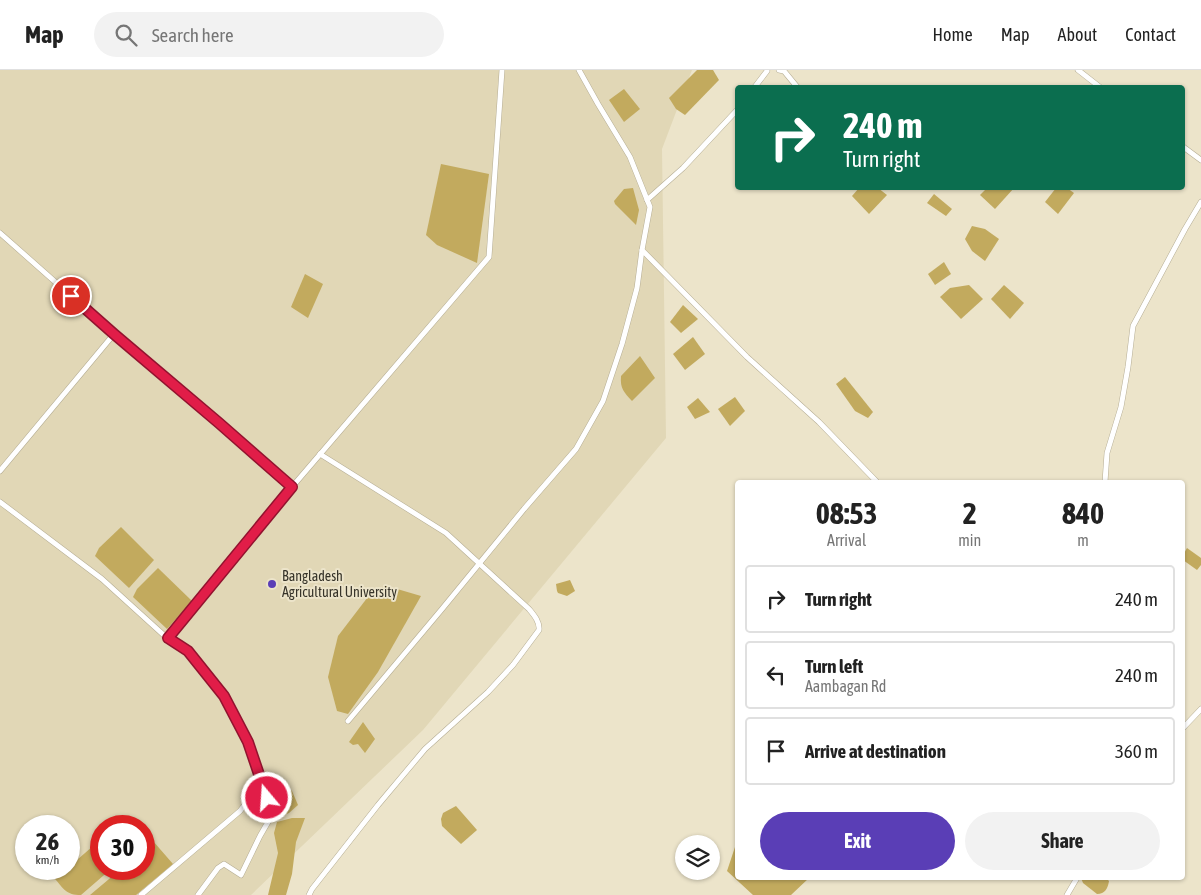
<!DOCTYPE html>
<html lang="en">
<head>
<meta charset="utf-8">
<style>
  body { margin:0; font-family:"Asap Condensed",sans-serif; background:#f2f2f2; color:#222; height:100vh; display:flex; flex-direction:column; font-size:19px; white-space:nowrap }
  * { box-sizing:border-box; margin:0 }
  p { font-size:16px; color:#767676 }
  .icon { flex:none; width:28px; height:28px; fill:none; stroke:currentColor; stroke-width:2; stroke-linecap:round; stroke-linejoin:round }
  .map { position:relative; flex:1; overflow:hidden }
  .panel { position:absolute; left:735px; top:410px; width:450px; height:400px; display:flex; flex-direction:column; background:#fff; border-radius:5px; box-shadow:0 1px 4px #0004 }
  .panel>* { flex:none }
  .guide { position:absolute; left:735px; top:15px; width:450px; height:105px; border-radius:5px; box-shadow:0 1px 4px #0004; background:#0b6e4f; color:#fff; overflow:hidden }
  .buttons { position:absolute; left:675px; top:765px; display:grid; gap:10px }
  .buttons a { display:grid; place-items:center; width:45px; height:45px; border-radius:50%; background:#fff; box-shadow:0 1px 4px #0004; font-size:25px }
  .speed { position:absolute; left:15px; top:745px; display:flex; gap:10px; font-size:25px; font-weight:700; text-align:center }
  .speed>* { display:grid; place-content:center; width:65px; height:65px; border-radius:50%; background:#fff; box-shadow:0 1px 4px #0004; line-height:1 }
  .speed small { font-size:12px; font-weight:400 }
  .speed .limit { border:8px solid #d22; background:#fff; color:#111 }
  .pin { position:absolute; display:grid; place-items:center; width:42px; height:42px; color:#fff; margin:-21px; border:2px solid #fff; border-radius:50%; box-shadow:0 1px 5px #0007 }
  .me { position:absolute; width:55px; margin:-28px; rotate:342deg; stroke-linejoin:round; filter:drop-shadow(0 0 4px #0008) }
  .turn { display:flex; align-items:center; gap:18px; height:105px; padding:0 25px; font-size:22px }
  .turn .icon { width:65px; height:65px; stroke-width:2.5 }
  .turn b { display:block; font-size:35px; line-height:42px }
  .eta { display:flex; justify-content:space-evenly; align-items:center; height:85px; text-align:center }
  .eta b { font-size:30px; font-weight:700; line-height:35px }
  .primary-button { display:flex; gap:10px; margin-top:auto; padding:10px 25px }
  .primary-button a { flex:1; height:58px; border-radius:30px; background:#5a3eb6; color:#fff; font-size:20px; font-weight:700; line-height:58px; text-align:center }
  .primary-button a+a { background:#f2f2f2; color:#222 }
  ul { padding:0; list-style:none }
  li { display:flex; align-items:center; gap:15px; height:68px; margin:0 10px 8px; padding:0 15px; border:2px solid #e0e0e0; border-radius:5px }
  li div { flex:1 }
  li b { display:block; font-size:19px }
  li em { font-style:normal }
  header { display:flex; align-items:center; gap:30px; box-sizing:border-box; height:70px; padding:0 25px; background:#fff; border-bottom:1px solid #e0e0e0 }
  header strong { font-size:24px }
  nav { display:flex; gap:28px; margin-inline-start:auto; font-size:18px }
  .search { width:350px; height:45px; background:#f2f2f2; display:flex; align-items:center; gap:12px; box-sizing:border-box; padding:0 18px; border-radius:28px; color:#767676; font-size:19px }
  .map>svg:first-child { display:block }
  .built { fill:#e1d7b6; fill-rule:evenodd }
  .water { fill:#c2aa5e }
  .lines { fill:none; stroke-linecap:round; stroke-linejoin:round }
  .minor-casing { stroke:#b5ad94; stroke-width:6 }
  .minor { stroke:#fff; stroke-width:5 }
  .route-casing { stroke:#92132f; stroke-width:12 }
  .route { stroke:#e11d48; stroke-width:9 }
  .poi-dot { fill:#5a3eb6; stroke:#ece4ca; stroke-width:2 }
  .labels { text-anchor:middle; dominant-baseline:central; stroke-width:4; stroke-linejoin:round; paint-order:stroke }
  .poi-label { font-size:14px; fill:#363329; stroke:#ece4ca; text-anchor:start }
</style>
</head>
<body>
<header>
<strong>Map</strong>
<div class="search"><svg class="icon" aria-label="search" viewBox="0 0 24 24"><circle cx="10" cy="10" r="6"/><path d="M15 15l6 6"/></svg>Search here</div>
<nav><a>Home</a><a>Map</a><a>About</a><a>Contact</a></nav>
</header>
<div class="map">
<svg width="1201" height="825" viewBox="0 0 1201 825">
  <rect width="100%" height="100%" fill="#ece4ca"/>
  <path class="built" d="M0 0H692L662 79 666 368 423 660 251 825H0ZM26 756H69V799H26ZM101 756H144V799H101Z"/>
  <g class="water">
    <polygon points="697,0 713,0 719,10 685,45 676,39 669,28"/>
    <polygon points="624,19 640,39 624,52 609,30"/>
    <polygon points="441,94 489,104 477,193 437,175 426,165"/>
    <polygon points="633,118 639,140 636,155 615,134 614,131 624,119"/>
    <polygon points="859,118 878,118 887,125 869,144 852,126"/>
    <polygon points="987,118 1014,118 995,139 980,125"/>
    <polygon points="1056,118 1067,118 1074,123 1058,144 1045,132"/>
    <polygon points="934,124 952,139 946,146 927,133"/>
    <polygon points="972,156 985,159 999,169 985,191 972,181 965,169"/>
    <polygon points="944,192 951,204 935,215 928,204"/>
    <polygon points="305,204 323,214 308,248 291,237"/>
    <polygon points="969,215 983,229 961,249 940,227 950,218"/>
    <polygon points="1004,215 1024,233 1010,249 991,229"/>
    <polygon points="683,235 698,249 681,263 670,252"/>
    <polygon points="693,267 705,284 685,300 673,284"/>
    <path d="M640 286 655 308 632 331C624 322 620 319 621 306Z"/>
    <polygon points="845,307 873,342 868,348 855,341 836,314"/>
    <polygon points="735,327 745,341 730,356 718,339"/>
    <polygon points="698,328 710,342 695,349 687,337"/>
    <polygon points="121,457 154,490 129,518 95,486 99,478"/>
    <polygon points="1187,478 1201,488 1201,495 1197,500 1183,490 1183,485"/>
    <polygon points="158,498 192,531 167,559 133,527 137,519"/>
    <polygon points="570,510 575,521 567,526 558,523 557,521 556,514"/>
    <polygon points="387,516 421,526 378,602 348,644 337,641 328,607 338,566 374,519"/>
    <polygon points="363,652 375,669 365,683 358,674 353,675 349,672"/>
    <polygon points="285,716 292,721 298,735 289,743 282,746 273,725 278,719"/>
    <polygon points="456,736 477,760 461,774 442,756 441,749 443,743"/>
    <polygon points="292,748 305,748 296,772 292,804 286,825 268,825 278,783 274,763 277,752"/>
    <path d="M101 769V799H111L81 825C66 825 64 819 55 809L67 799H69V797Z"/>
    <polygon points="153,771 173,794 136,825 90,825 121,799 144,799 144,779"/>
    <polygon points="737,771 738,808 809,808 791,825 753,825 727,801"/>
    <path d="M1081 808H1106L1109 811C1108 818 1105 824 1097 824L1083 813Z"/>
  </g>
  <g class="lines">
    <defs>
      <g id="minor">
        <polyline points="579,0 598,34 630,87 650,137 642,180 747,287 819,352 877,412"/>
        <polyline points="779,0 784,1 798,18"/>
        <polyline points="1078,0 1101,18"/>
        <polyline points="754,18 767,1"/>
        <polyline points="1182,76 1201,90"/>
        <polyline points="647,130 683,98 738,39"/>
        <polyline points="0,163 114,264 219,353 292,417"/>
        <polyline points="0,401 114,264"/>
        <polyline points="1105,412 1107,383 1121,337 1128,297 1133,256 1185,159 1201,132"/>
        <polyline points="0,432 102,509 167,568 188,581 224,626 248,672 262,712 240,741 141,825"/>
        <polyline points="167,568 292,417 489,187 502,0"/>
        <polyline points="348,651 442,539 524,439 576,379 603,331 622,274 637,218 642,180"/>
        <polyline points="1182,659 1201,639"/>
        <polyline points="198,825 218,798 224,794 241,805 260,766 272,745 262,712"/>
        <path d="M309 825 312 819 378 735 425 679 488 622 513 595 539 560C540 552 534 545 529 539L446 463 320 384"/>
        <polyline points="1067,825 1077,808"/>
      </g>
    </defs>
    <use href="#minor" class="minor-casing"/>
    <use href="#minor" class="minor"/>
  </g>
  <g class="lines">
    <defs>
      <polyline id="route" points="71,226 114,264 219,353 292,417 168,568 188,581 224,626 248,672 267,728"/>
    </defs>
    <use href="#route" class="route-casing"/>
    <use href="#route" class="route"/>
  </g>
  <circle class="poi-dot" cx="272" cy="514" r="5"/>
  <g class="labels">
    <g class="poi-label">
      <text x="282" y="506">Bangladesh<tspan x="282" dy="16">Agricultural University</tspan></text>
    </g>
  </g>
</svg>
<div class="buttons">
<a><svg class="icon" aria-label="layers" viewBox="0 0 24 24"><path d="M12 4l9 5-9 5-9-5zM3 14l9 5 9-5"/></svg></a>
</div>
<div class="speed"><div>26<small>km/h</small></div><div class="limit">30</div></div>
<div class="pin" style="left:71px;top:226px;background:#d93025"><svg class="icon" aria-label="arrive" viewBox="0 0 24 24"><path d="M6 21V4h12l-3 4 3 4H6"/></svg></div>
<svg class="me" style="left:267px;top:728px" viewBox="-20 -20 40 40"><circle r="17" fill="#e11d48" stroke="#fff" stroke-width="3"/><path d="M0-11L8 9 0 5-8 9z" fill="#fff"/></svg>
<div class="guide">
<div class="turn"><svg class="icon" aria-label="right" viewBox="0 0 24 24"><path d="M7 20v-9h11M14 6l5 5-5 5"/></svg><div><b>240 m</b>Turn right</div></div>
</div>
<section class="panel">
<div class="eta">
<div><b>08:53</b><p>Arrival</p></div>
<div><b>2</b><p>min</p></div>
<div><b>840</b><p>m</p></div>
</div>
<ul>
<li><svg class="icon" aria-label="right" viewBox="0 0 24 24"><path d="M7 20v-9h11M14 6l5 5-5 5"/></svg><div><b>Turn right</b></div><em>240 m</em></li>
<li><svg class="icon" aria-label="left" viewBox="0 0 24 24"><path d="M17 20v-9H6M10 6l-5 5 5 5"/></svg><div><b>Turn left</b><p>Aambagan Rd</p></div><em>240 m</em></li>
<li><svg class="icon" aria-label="arrive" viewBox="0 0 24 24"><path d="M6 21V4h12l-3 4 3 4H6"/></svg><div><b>Arrive at destination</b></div><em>360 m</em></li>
</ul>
<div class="primary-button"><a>Exit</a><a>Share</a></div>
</section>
</div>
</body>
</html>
